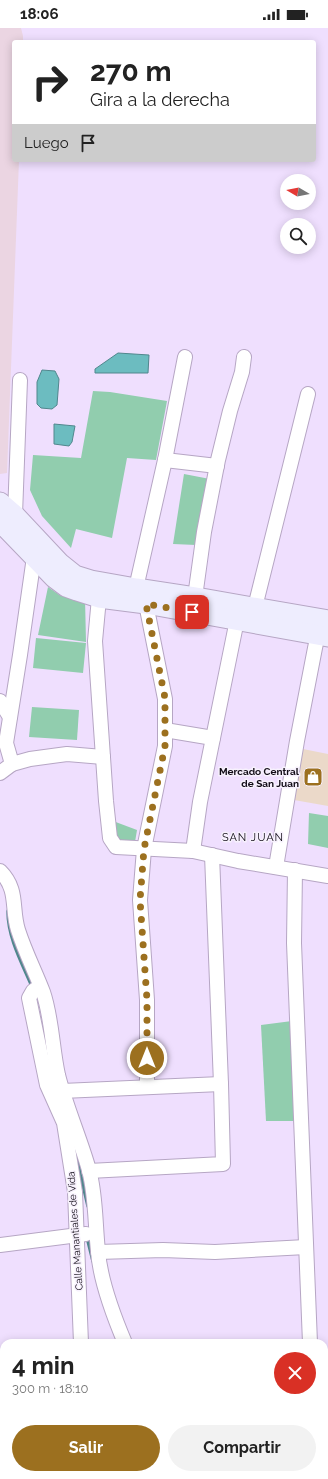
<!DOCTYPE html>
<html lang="es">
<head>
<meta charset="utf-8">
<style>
  body { margin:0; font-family:Raleway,sans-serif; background:#f2f2f2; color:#222; height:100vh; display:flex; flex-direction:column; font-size:15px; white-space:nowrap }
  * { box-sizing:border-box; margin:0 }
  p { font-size:13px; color:#767676 }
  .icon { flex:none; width:22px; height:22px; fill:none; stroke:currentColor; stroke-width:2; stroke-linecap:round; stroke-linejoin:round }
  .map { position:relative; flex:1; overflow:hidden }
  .sheet { position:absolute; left:0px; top:1311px; width:328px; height:140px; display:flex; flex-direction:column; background:#fff; border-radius:12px 12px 0 0; box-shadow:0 2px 10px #0003 }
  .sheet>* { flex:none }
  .top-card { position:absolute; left:12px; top:12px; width:304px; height:122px; border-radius:4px; box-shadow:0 2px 10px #0003; background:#fff; color:#222; overflow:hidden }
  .needle { width:26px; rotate:280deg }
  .fabs { position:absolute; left:280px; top:146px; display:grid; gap:8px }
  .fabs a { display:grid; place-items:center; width:36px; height:36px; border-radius:50%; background:#fff; box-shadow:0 2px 10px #0003; font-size:20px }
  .pin { position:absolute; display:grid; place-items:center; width:34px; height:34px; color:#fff; margin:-17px; border-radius:8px; box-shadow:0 2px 6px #0006 }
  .me { position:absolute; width:44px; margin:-22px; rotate:0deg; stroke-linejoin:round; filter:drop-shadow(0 0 3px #0008) }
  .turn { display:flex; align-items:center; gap:14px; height:84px; padding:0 12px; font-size:18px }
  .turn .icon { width:52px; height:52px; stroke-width:2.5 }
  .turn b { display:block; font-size:28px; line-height:34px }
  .then { display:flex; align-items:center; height:38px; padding:0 12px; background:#0003; gap:8px; font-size:15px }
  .round { display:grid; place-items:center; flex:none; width:42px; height:42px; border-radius:21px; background:#f2f2f2 }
  .headline { display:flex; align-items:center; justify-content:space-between; height:68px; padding:0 12px }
  h1 { font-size:24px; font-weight:700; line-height:30px }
  .button { display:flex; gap:8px; margin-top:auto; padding:8px 12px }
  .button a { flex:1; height:46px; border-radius:24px; background:#9c701f; color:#fff; font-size:16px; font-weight:700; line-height:46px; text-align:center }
  .button a+a { background:#f2f2f2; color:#222 }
  .status { display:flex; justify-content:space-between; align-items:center; height:28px; padding:0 20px; background:#fff; direction:ltr }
  .status svg { height:11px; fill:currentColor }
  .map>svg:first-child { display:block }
  .commercial { fill:#ebd9c9 }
  .industrial { fill:#ebd5e2 }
  .green { fill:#91cdae }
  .water { fill:#6cbcc0; stroke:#51878d }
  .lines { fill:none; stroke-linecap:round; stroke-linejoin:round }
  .stream { stroke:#51878d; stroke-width:3.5 }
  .street-casing { stroke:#b6a6c4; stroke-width:16 }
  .secondary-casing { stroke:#b6a6c4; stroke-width:21 }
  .street { stroke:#fff; stroke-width:14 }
  .secondary { stroke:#eeedfe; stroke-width:19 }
  .route { stroke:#9c701f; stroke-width:7; stroke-dasharray:0 12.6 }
  .labels { text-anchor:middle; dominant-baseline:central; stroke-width:3; stroke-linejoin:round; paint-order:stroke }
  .poi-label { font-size:10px; font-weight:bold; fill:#110c16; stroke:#f7f1fd; text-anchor:end }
  .street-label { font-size:10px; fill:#110c16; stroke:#f7f1fd }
  .neighbourhood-label { font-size:11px; letter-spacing:1px; fill:#110c16; stroke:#f7f1fd }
</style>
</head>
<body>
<div class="status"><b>18:06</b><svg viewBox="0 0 49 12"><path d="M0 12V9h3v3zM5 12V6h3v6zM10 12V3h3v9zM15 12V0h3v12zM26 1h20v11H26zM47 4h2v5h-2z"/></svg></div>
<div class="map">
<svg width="328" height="1451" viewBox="0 0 328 1451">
  <rect width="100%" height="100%" fill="#efdffe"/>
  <polygon class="commercial" points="303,721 328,726 328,778 294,772"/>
  <polygon class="industrial" points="0,0 21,0 23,8 23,14 14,14 14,132 19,132 7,445 0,446"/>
  <g class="green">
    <polygon points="93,363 110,364 167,373 156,432 127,430 112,510 76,501 71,520 42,488 30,462 33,427 81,430"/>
    <polygon points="184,446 210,451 196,517 173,516"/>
    <polygon points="48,559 61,568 85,570 86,614 38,607"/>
    <polygon points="36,610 86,615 83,645 33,640"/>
    <polygon points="32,679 79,682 77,712 29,709"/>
    <polygon points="309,785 328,788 328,820 308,816"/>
    <polygon points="113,793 137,802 135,814 117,813"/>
    <polygon points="292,993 296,1093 266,1093 261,997"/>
  </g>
  <g class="water">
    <polygon points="118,325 149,327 148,345 95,345 95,341"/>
    <polygon points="42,342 55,343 59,351 57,377 52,381 41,380 37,376 37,354"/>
    <polygon points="54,396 75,398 72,414 69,418 54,416"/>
  </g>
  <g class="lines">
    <g class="stream">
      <path d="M8 883C8 909 21 933 31 956"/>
      <polyline points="77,1132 88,1178"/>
      <polyline points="88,1208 88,1213 93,1233"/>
    </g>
    <defs>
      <g id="street">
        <polyline points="165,432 217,438"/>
        <polyline points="15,487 20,352"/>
        <polyline points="136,560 165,432 185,329"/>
        <polyline points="195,569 204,504 218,432 230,383 242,344 244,329"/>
        <polyline points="99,570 95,613 106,773 110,810 116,819 193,823 238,833 328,848"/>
        <polyline points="146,576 165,671 165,718 144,821 140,872 147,972 147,1058"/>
        <polyline points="255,579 308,366"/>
        <polyline points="0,673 10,689"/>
        <polyline points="165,702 213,710"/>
        <polyline points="12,736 30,731 67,726 103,729"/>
        <polyline points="0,745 12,736 6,715 20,627 34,529"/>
        <polyline points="193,823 200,774 237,592"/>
        <polyline points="276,839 297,713 315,620 318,606 323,599"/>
        <polyline points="295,842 294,915 310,1315"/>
        <path d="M0 843C19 862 11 880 18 902 25 924 35 943 43 964 52 990 52 1020 58 1047 66 1079 80 1110 89 1142 96 1168 95 1196 98 1223 100 1251 114 1289 125 1315"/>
        <polyline points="40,958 33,963 29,970 47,1057 64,1095 75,1164 81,1315"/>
        <polyline points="62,1063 221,1056"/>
        <polyline points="89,1143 223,1136 221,1056 212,827"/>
        <polyline points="0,1217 86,1206"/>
        <polyline points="98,1224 163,1222 215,1224 306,1219"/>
        <polyline points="165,1447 166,1451"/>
        <polyline points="80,1451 87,1449"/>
        <polyline points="244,1451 244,1447"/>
      </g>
      <g id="secondary">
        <polyline points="0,474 15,487 60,535 75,547 91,552 136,560 195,569 328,592"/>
        <polyline points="0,494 54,550 66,559 77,563 99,570 146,576 328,609"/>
      </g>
    </defs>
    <use href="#street" class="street-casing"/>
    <use href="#secondary" class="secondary-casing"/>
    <use href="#street" class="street"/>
    <use href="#secondary" class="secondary"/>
  </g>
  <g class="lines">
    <polyline class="route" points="147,1030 147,972 140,872 144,821 165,718 165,670 146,576 192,584"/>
  </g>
  <defs>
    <symbol id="shop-square" viewBox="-11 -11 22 22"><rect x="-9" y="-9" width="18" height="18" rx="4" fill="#9c701f" stroke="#f7f1fd"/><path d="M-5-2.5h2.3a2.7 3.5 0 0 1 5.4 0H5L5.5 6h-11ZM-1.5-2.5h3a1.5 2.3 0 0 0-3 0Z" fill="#fff"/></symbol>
  </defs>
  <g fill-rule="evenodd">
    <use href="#shop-square" x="302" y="738" width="22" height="22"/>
  </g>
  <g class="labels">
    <g class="poi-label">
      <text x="299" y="743">Mercado Central<tspan x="299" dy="12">de San Juan</tspan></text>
    </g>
    <g class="street-label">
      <text transform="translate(75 1203) rotate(-94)">Calle Manantiales de Vida</text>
    </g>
    <g class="neighbourhood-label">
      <text x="253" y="809">SAN JUAN</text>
    </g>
  </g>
</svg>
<div class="fabs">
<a><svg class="needle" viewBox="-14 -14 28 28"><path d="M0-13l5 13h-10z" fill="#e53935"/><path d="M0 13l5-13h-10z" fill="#767676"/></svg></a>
<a><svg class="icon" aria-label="search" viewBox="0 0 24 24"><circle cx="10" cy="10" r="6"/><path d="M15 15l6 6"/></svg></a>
</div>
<div class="pin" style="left:192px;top:584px;background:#d93025"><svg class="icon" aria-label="arrive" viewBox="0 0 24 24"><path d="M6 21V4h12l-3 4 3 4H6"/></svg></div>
<svg class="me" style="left:147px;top:1030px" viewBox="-20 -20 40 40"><circle r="17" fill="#9c701f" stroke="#fff" stroke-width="3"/><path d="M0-11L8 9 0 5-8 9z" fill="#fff"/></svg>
<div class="top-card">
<div class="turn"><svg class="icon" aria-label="right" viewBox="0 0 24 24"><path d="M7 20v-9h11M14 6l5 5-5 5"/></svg><div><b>270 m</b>Gira a la derecha</div></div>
<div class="then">Luego<svg class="icon" aria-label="arrive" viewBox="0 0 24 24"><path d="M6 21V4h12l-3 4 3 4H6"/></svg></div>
</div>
<section class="sheet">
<div class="headline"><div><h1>4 min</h1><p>300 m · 18:10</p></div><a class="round" style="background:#d93025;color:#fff"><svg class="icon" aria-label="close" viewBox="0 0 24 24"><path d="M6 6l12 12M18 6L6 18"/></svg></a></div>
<div class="button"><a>Salir</a><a>Compartir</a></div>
</section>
</div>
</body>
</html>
